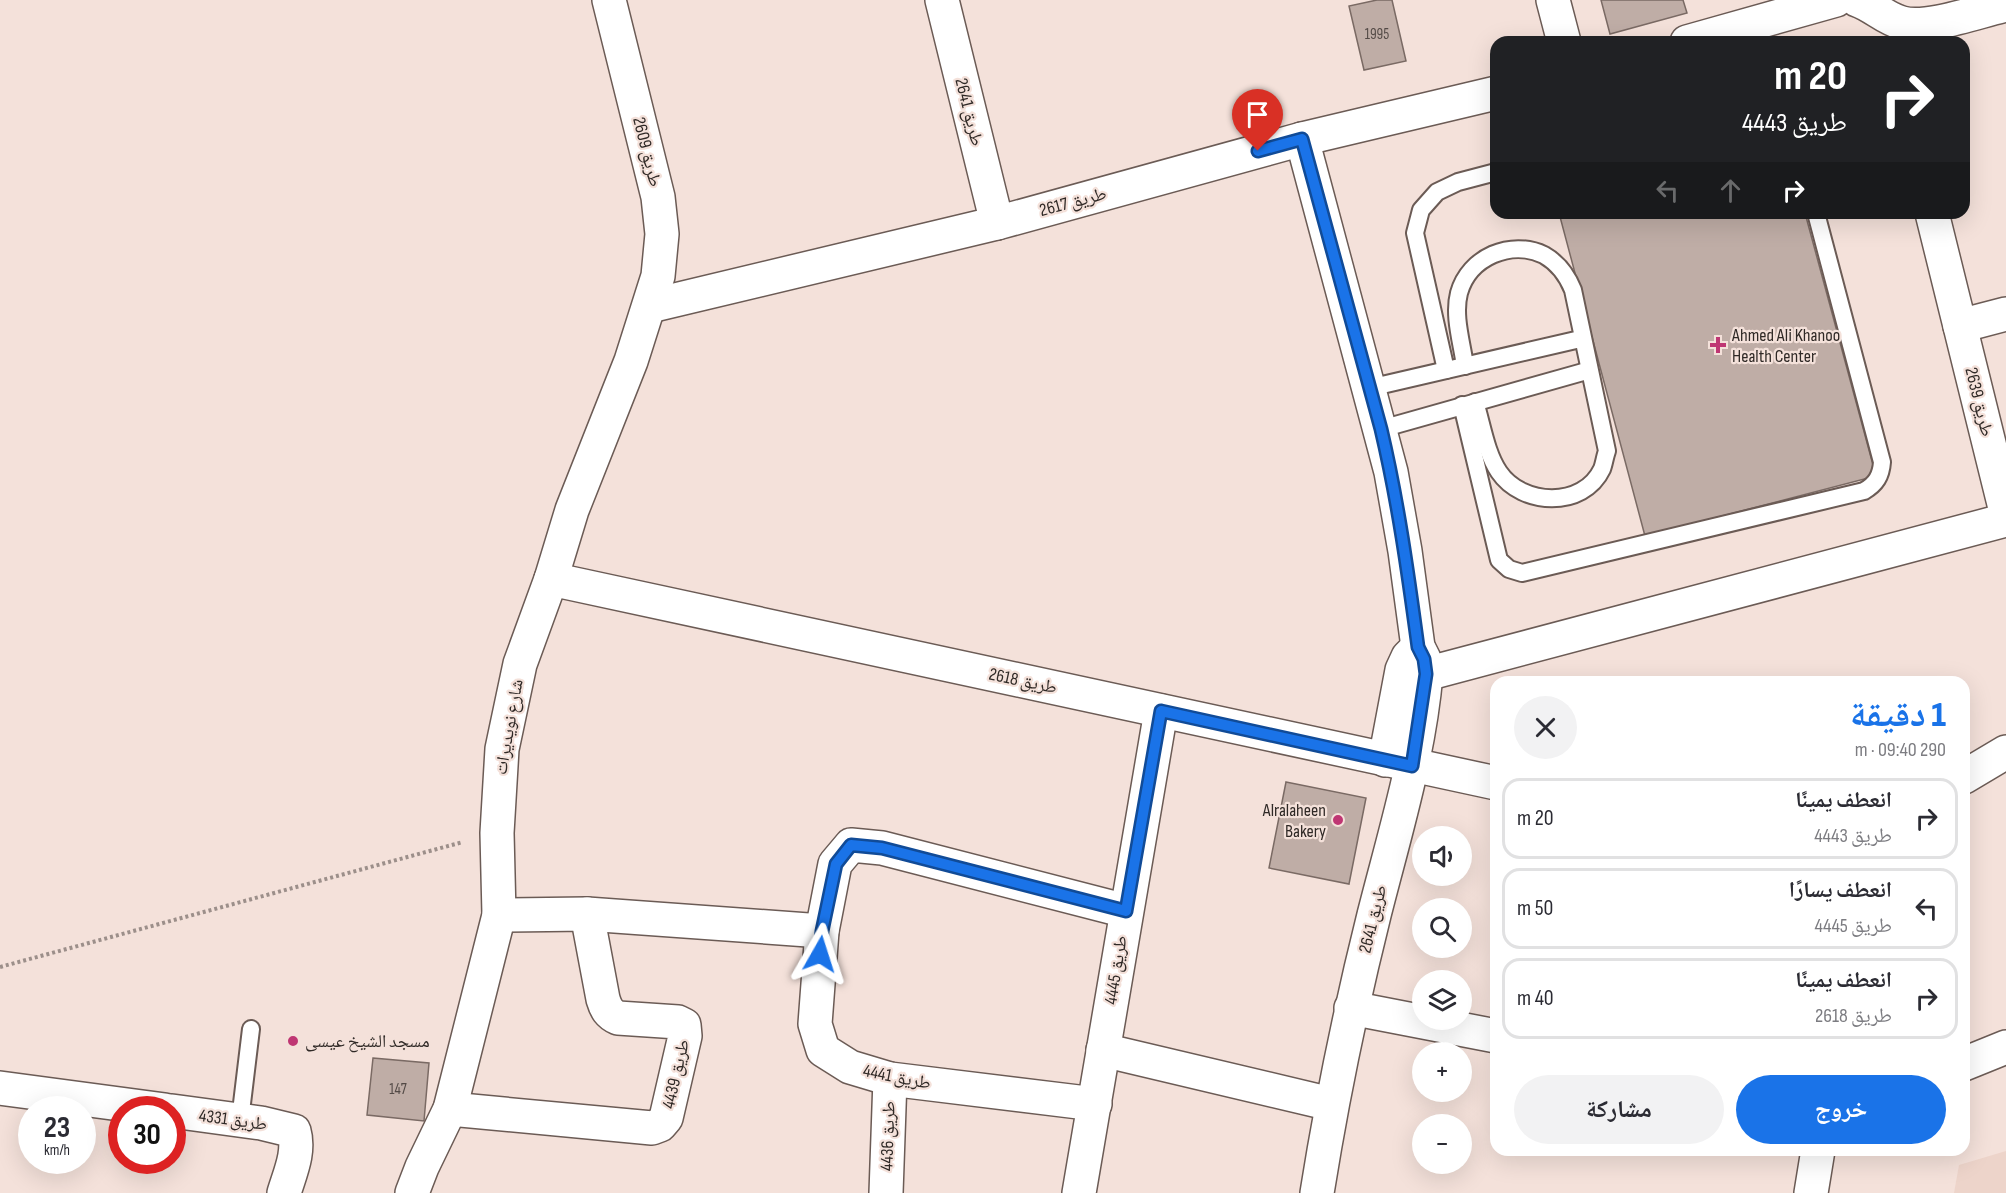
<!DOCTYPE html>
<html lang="ar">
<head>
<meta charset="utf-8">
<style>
  body { margin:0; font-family:"Sofia Sans Condensed","Noto Naskh Arabic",sans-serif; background:#f2f2f3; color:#2b2b33; direction:rtl; height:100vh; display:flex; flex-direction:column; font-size:22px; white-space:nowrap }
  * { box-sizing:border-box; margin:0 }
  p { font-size:20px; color:#7c7c81 }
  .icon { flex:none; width:33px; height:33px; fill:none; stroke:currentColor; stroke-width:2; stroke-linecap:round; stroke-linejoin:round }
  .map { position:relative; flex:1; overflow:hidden; direction:ltr }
  .drawer { position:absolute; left:1490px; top:676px; width:480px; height:480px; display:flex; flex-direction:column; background:#fff; border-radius:18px; box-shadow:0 6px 24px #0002; direction:rtl }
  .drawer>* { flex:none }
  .banner { position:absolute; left:1490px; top:36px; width:480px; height:183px; border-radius:18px; box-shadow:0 6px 24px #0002; direction:rtl; background:#202124; color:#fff; overflow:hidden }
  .controls { position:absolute; left:1412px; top:826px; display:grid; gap:12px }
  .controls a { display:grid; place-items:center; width:60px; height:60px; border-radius:50%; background:#fff; box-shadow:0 6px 24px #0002; font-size:30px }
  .speed { position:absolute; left:18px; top:1096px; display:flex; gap:12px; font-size:30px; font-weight:700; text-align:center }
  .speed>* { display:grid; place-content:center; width:78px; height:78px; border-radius:50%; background:#fff; box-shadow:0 6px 24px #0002; line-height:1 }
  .speed small { font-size:15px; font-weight:400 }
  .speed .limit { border:9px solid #d22; background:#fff; color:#111 }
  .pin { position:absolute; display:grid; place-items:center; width:51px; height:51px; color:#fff; margin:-62px -26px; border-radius:50% 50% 50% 0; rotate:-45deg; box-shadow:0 0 6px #0007 }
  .pin .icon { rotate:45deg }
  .me { position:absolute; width:66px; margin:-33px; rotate:6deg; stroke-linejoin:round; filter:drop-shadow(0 0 4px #0008) }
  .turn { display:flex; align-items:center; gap:21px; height:126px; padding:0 24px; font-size:27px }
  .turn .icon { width:78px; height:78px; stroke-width:2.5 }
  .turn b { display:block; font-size:42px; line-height:51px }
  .lanes { display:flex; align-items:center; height:57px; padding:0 24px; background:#0003; justify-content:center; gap:30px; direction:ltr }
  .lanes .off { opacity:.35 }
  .round { display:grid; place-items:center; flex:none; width:63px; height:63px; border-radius:32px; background:#f2f2f3 }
  .summary { display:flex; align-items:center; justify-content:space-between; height:102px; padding:0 24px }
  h1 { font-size:36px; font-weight:800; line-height:45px; color:#1a73e8 }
  .primary-button { display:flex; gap:12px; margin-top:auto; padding:12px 24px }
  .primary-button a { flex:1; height:69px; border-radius:36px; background:#1a73e8; color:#fff; font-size:24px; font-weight:800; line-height:69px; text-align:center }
  .primary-button a+a { background:#f2f2f3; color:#2b2b33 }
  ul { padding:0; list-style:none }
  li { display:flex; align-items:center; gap:18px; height:81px; margin:0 12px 9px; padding:0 12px; border:3px solid #e1e1e2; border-radius:18px }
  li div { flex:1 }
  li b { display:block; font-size:22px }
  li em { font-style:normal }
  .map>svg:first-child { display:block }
  .built { fill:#edd4ca }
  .building { fill:#bfada6; stroke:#7a6a64; stroke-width:1.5 }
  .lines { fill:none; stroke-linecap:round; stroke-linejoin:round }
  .service-casing { stroke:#6b5b55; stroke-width:20 }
  .minor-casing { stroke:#6b5b55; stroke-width:36 }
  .tertiary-casing { stroke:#6b5b55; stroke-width:36 }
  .path { stroke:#9c8f8a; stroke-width:4; stroke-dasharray:3 3; stroke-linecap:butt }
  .service { stroke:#fff; stroke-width:16 }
  .minor { stroke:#fff; stroke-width:33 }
  .tertiary { stroke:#fff; stroke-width:33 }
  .route-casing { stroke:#114b97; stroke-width:15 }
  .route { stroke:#1a73e8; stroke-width:10 }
  .poi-dot { fill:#bf3673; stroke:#f4e1da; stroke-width:2 }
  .labels { text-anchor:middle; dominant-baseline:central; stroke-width:4.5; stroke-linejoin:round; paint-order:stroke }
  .number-label { font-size:15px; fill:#534a46 }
  .street-label { font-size:18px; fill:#2f2926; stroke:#f4e1da }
  .poi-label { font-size:18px; fill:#2f2926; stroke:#f4e1da; text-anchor:start }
</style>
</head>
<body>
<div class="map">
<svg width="2006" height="1193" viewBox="0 0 2006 1193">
  <rect width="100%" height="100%" fill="#f4e1da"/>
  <polygon class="built" points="2006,1151 2006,1193 1954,1193 1959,1165"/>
  <g class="building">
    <polygon points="1377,0 1392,0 1406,61 1364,70 1349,6"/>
    <polygon points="1601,0 1683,0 1687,13 1610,34"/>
    <polygon points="1559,213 1805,213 1876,476 1645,536"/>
    <polygon points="1286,782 1366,798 1349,884 1269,868"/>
    <polygon points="373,1058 429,1063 424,1121 367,1115"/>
  </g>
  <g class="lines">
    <defs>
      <g id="service">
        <path d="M1465 366C1462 343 1453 316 1459 293 1469 257 1511 239 1544 255 1558 263 1567 275 1573 290L1607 451C1605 456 1604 464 1602 469 1583 509 1522 506 1499 472 1486 453 1482 424 1475 402"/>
        <polyline points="1446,370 1415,233 1421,210 1437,192 1458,182 1496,172"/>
        <polyline points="1369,388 1576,340"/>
        <path d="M1462 405 1499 560 1509 569 1522 573 1864 491C1876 484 1881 476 1882 462L1816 213"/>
        <polyline points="1381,429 1583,372"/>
        <polyline points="240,1120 251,1029"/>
      </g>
      <g id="minor">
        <polyline points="942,0 997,223"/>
        <polyline points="1553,0 1564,42"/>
        <path d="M1857 0C1874 6 1884 18 1902 23 1927 30 1979 11 2006 5"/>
        <polyline points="1687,42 1836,0"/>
        <path d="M1302 139 1391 472 1405 551 1418 647 1424 659 1426 674C1419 756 1394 836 1374 915 1351 1007 1332 1099 1317 1193"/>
        <polyline points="1932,213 2006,512"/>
        <polyline points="650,306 997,223 1302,139 1496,93"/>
        <polyline points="1960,326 2006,314"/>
        <polyline points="551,579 1496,783"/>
        <polyline points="1426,674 2006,520"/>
        <polyline points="1385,760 1402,670 1408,657 1418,647"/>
        <polyline points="1964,777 2006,752"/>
        <polyline points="499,915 587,914 822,931"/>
        <polyline points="1351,1008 1496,1036"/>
        <polyline points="1103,1050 1331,1104"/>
        <polyline points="1964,1064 2006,1047"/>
        <polyline points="0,1088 165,1110"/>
        <polyline points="1095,1104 890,1079 850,1067 823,1050 815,1024 822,931 835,864 851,845 882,848 1126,911"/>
        <path d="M450 1109 652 1128 660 1125 666 1118 685 1036 684 1025 678 1022 618 1018C609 1014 606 1009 603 999L587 914"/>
        <path d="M172 1111 261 1123 294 1131C300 1152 290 1173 284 1193"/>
        <polyline points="886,1193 890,1079"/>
        <polyline points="1079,1193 1161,711"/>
        <polyline points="1811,1193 1818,1150"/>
      </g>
      <polyline id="tertiary" points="412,1193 422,1167 450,1109 499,915 497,833 502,749 520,664 551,579 572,510 631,361 658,276 662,234 658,197 609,0"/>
    </defs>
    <use href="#service" class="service-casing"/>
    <use href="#minor" class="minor-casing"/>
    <use href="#tertiary" class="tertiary-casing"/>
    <polyline class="path" points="0,967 463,842"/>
    <use href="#service" class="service"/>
    <use href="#minor" class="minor"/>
    <use href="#tertiary" class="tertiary"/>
  </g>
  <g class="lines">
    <defs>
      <path id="route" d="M820 954 822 931 836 864 851 845 882 848 1126 911 1161 711 1412 766 1426 674 1424 659 1418 647C1408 573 1398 501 1381 429L1302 139 1258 151"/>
    </defs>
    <use href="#route" class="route-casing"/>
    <use href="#route" class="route"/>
  </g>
  <g class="poi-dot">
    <path d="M1715 336h6v6h6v6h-6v6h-6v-6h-6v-6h6z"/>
    <circle cx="1338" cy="820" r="6"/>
    <circle cx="293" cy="1041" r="6"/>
  </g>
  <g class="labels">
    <g class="number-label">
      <text x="1377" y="34">1995</text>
      <text x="398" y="1089">147</text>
    </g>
    <g class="street-label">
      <text transform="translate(969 112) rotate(76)">طريق 2641</text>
      <text transform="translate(647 152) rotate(76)">طريق 2609</text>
      <text transform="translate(1073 202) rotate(-15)">طريق 2617</text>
      <text transform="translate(1979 402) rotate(76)">طريق 2639</text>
      <text transform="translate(1023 681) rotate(12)">طريق 2618</text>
      <text transform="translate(509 727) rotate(-80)">شارع نويديرات</text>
      <text transform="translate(1373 919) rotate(-76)">طريق 2641</text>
      <text transform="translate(1116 970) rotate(-81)">طريق 4445</text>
      <text transform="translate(676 1074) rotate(-77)">طريق 4439</text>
      <text transform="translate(897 1077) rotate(11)">طريق 4441</text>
      <text transform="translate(233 1120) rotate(8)">طريق 4331</text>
      <text transform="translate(888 1136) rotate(-88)">طريق 4436</text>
    </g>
    <g class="poi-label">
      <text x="1732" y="335">Ahmed Ali Khanoo<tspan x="1732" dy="21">Health Center</tspan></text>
      <text x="1326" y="810" text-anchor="end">Alralaheen<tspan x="1326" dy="21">Bakery</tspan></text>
      <text x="305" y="1041">مسجد الشيخ عيسى</text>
    </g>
  </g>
</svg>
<div class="controls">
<a><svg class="icon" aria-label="sound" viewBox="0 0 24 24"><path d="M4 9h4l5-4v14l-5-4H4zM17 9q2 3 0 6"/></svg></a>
<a><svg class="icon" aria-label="search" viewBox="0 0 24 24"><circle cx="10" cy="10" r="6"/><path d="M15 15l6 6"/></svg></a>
<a><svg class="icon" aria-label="layers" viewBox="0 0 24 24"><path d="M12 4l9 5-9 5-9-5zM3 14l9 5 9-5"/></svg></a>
<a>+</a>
<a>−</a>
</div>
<div class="speed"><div>23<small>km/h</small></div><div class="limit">30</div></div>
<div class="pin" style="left:1258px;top:151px;background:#d93025"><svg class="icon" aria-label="arrive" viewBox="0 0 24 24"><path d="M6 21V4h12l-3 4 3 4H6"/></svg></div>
<svg class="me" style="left:820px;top:954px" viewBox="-20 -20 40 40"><path d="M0-17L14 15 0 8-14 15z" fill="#1a73e8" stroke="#fff" stroke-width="4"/></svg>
<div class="banner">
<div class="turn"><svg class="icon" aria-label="right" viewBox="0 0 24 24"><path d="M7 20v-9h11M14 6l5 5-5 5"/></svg><div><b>20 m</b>طريق 4443</div></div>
<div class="lanes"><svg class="icon off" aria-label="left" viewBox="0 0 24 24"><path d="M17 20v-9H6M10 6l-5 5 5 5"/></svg><svg class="icon off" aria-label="ahead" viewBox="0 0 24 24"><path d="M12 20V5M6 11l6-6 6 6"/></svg><svg class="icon" aria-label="right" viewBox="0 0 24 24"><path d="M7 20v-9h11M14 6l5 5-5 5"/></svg></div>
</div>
<section class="drawer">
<div class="summary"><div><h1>1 دقيقة</h1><p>290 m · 09:40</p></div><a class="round"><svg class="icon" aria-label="close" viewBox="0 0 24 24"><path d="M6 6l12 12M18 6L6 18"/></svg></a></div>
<ul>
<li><svg class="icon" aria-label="right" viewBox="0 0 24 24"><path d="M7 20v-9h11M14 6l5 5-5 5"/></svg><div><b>انعطف يمينًا</b><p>طريق 4443</p></div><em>20 m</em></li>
<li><svg class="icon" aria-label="left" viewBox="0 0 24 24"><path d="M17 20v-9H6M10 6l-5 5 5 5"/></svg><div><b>انعطف يسارًا</b><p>طريق 4445</p></div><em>50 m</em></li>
<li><svg class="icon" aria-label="right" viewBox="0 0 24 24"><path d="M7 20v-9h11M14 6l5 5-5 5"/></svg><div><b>انعطف يمينًا</b><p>طريق 2618</p></div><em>40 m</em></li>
</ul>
<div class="primary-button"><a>خروج</a><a>مشاركة</a></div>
</section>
</div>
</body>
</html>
